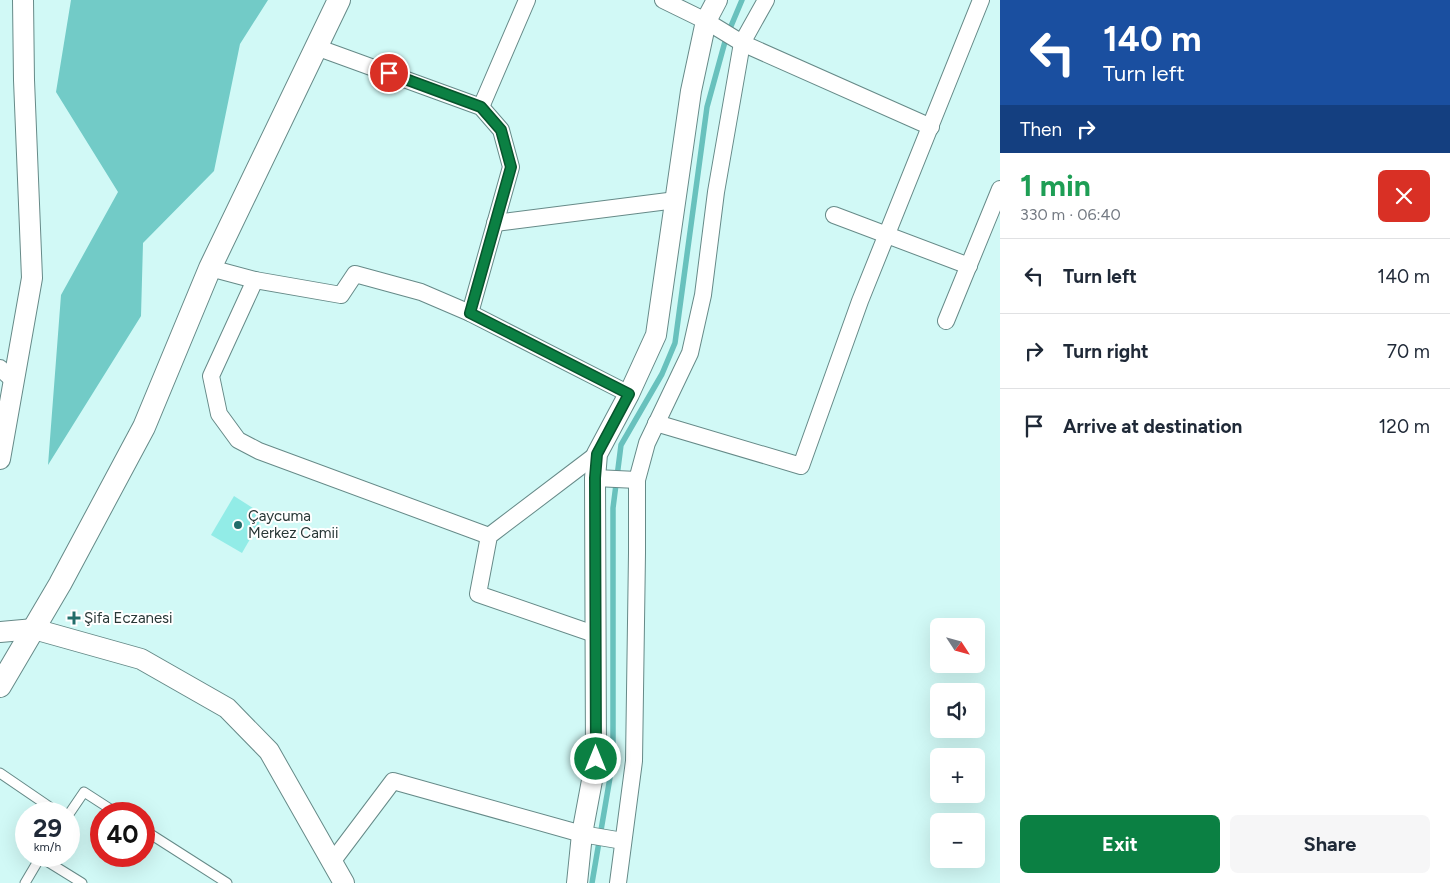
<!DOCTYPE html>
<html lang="en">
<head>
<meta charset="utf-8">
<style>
  body { margin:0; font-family:Figtree,sans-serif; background:#f6f6f7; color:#1f2937; height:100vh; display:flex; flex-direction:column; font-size:19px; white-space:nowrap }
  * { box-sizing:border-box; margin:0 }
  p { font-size:16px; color:#747a83 }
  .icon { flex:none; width:28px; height:28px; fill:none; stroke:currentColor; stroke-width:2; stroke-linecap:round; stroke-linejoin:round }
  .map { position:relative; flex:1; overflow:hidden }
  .drawer { display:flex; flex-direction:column; background:#fff; width:450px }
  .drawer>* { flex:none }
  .top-card { background:#1a4fa0; color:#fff; overflow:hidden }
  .needle { width:32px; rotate:126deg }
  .fabs { position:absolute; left:930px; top:618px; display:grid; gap:10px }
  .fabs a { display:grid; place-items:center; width:55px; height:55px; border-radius:8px; background:#fff; box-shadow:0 5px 20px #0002; font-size:25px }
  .speed { position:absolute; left:15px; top:802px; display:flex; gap:10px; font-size:25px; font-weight:700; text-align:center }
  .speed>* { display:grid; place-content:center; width:65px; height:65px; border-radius:50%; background:#fff; box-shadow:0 5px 20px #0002; line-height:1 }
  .speed small { font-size:12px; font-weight:400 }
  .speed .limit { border:8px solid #d22; background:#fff; color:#111 }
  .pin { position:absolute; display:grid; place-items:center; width:42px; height:42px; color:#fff; margin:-21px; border:2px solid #fff; border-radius:50%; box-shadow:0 1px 5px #0007 }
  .me { position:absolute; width:55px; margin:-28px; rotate:0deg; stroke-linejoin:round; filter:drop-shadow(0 0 4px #0008) }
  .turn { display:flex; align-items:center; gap:18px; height:105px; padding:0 20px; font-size:22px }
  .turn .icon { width:65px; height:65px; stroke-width:2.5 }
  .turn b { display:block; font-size:35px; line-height:42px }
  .then { display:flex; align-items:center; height:48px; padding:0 20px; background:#0003; gap:10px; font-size:19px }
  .round { display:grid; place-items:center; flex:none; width:52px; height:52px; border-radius:8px; background:#f6f6f7 }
  .overview { display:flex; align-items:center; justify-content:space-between; height:85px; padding:0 20px }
  h1 { font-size:30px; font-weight:700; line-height:38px; color:#1e9e55 }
  .action { display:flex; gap:10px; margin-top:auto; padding:10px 20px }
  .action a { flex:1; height:58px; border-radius:8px; background:#0b8043; color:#fff; font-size:20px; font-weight:700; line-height:58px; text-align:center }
  .action a+a { background:#f6f6f7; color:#1f2937 }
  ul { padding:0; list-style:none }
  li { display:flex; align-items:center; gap:15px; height:75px; padding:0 20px; border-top:1px solid #e0e1e3 }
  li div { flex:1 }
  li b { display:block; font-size:19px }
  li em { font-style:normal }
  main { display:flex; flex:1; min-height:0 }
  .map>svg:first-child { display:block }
  .forest { fill:#72cbc7 }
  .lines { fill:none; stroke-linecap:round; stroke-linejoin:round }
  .stream { stroke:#68c1bd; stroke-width:5.5 }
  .building { fill:#92ece7 }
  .service-casing { stroke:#668a88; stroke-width:11 }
  .minor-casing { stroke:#668a88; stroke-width:18 }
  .tertiary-casing { stroke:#668a88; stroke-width:22 }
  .secondary-casing { stroke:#668a88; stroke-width:24 }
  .service { stroke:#fff; stroke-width:9 }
  .minor { stroke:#fff; stroke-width:16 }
  .tertiary { stroke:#fff; stroke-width:20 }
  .secondary { stroke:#fff; stroke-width:22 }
  .route-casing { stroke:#07532c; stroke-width:12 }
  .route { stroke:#0b8043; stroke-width:9 }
  .poi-dot { fill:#226d6a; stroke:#fff; stroke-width:2 }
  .labels { text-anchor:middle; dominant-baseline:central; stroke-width:4; stroke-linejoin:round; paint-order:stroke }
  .poi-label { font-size:15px; fill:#283736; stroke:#fff; text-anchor:start }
</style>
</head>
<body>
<main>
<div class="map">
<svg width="1000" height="883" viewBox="0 0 1000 883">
  <rect width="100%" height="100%" fill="#d1f9f6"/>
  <polygon class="forest" points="71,0 268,0 240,44 214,171 143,243 141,316 48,465 61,295 118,192 56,92"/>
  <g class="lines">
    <polyline class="stream" points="592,883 613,760 613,508 621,445 662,374 675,343 707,107 726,38 742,0"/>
  </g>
  <polygon class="building" points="234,496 264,515 242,553 211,535"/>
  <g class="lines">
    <defs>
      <g id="service">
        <polyline points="0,773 60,814"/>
        <polyline points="69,814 84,792 118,814"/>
        <polyline points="144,830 227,883"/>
        <polyline points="40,857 82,883"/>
        <polyline points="25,883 41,856"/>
      </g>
      <g id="minor">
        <polyline points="663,0 706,21 742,43 931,127"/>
        <polyline points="316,47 481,107 501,130 511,167 470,313"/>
        <polyline points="481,107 527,0"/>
        <polyline points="834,215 969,266"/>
        <polyline points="495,223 676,200"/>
        <polyline points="210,268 255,280 341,295 355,274 421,292 470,313 629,394"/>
        <polyline points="255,280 211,376 219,414 238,440 259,451 489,536"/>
        <polyline points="946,321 1000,189"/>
        <polyline points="0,368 14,381"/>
        <polyline points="656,423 801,466 860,301 981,0"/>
        <polyline points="595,478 637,480"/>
        <polyline points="597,635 478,594 489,536 597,454"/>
        <polyline points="332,862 393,781 582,834 623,841"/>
        <polyline points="618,883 634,761 637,553 637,480 647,443 690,353 703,295 716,192 742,43 766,0"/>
      </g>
      <g id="tertiary">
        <polyline points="0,459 32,278 24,80 23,0"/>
        <polyline points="0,632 34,629 141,659 227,708 269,751 344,883"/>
        <polyline points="577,883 582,834 596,759 595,478 597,454 629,394 656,335 691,91 706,21 717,0"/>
      </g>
      <polyline id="secondary" points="0,686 60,584 144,427 210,268 339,0"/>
    </defs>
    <use href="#service" class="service-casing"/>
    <use href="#minor" class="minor-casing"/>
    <use href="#tertiary" class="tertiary-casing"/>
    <use href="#secondary" class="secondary-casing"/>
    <use href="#service" class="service"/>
    <use href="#minor" class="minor"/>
    <use href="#tertiary" class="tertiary"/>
    <use href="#secondary" class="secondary"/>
  </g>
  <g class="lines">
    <defs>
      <polyline id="route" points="389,73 481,107 501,130 511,167 470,313 629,394 597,454 595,478 596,759"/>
    </defs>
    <use href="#route" class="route-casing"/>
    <use href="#route" class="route"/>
  </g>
  <g class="poi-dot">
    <circle cx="238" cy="525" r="5"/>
    <path d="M71.5 610.5h5v5h5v5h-5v5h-5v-5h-5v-5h5z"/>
  </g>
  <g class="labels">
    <g class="poi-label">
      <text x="248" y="516">Çaycuma<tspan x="248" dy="17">Merkez Camii</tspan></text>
      <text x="84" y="618">Şifa Eczanesi</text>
    </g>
  </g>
</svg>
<div class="fabs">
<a><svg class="needle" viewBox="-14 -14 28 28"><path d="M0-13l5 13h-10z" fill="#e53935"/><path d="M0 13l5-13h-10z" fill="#747a83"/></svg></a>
<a><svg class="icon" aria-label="sound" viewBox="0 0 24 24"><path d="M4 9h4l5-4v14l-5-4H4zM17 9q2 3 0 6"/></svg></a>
<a>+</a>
<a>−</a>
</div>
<div class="speed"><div>29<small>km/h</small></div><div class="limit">40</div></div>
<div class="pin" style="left:389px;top:73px;background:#d93025"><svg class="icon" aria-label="arrive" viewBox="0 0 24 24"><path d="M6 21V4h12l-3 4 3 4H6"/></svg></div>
<svg class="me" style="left:596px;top:759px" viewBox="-20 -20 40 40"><circle r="17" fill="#0b8043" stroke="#fff" stroke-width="3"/><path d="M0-11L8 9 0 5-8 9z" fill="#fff"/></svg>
</div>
<section class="drawer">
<div class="top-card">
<div class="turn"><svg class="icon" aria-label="left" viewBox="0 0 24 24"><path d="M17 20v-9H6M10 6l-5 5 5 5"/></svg><div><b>140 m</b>Turn left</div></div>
<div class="then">Then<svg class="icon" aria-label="right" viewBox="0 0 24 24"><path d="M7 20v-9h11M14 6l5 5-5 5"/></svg></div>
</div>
<div class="overview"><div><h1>1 min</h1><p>330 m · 06:40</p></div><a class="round" style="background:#d93025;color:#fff"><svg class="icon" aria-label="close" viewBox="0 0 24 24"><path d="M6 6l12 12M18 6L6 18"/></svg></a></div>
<ul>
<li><svg class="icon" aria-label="left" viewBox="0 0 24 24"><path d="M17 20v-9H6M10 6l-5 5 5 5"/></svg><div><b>Turn left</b></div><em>140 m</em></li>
<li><svg class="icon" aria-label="right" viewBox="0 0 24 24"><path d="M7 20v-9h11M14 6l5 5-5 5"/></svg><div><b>Turn right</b></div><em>70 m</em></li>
<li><svg class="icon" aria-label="arrive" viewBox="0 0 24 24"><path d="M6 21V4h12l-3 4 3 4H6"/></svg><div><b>Arrive at destination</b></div><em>120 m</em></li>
</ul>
<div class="action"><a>Exit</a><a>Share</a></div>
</section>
</main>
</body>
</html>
